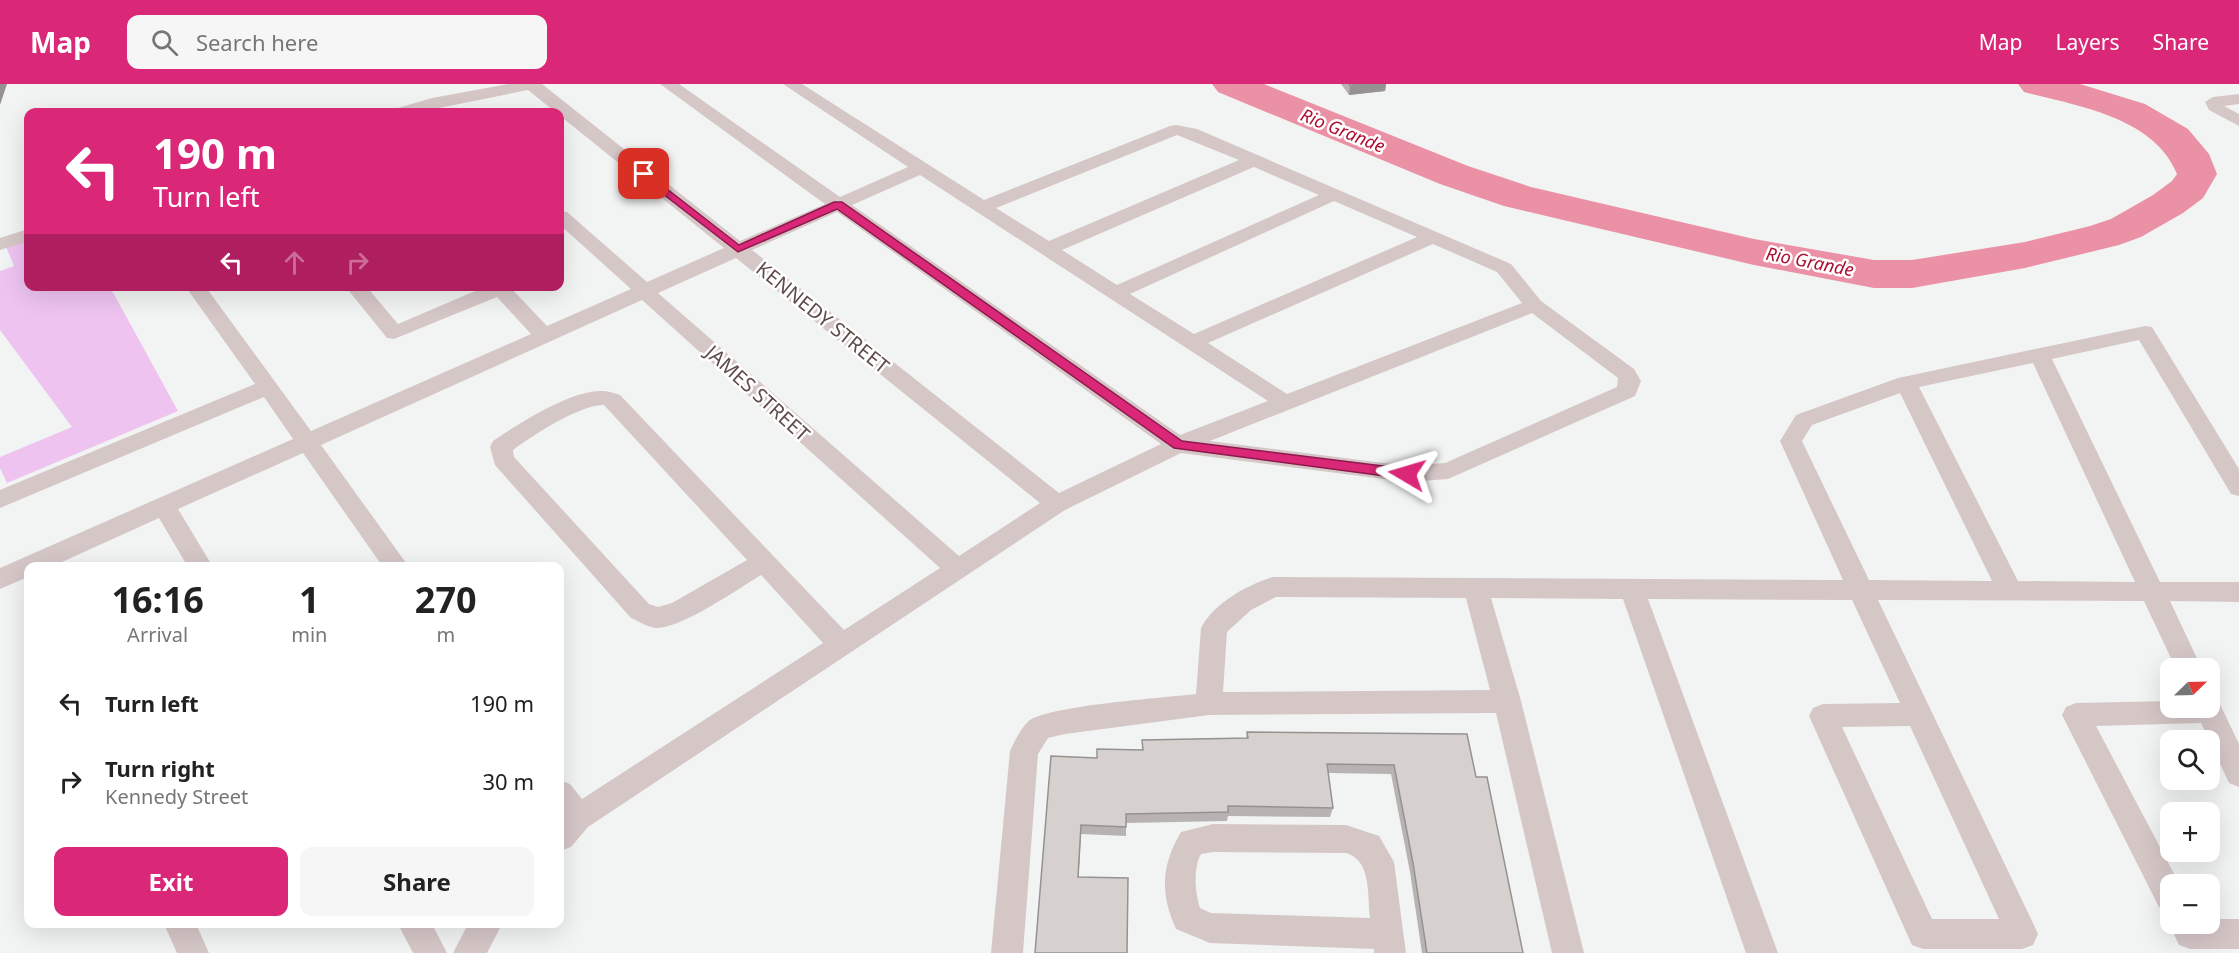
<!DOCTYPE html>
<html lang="en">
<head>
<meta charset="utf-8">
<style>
  body { margin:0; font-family:"Noto Sans",sans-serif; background:#f6f6f6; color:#222; height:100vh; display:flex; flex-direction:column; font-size:22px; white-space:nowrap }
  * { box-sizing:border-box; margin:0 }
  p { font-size:20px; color:#767676 }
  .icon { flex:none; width:33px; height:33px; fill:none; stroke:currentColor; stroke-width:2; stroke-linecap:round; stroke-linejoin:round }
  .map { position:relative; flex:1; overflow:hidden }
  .details { position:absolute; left:24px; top:478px; width:540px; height:366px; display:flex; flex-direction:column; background:#fff; border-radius:12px; box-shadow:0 6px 24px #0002 }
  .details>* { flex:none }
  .banner { position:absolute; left:24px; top:24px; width:540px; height:183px; border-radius:12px; box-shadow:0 6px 24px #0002; background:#db2777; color:#fff; overflow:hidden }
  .needle { width:39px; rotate:67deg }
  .buttons { position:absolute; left:2160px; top:574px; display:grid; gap:12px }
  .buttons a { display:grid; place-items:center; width:60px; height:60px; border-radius:12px; background:#fff; box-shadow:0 6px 24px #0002; font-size:30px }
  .pin { position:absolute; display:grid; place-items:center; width:51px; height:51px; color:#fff; margin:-26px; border-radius:12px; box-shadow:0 3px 9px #0006 }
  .me { position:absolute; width:66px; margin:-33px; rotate:277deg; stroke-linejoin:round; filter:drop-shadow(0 0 4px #0008) }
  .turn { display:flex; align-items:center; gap:21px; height:126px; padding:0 30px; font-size:27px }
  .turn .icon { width:78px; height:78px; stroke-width:2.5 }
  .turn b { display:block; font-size:42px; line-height:51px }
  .lanes { display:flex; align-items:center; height:57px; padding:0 30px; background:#0003; justify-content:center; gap:30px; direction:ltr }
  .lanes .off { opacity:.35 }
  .eta { display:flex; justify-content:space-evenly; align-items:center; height:102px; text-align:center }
  .eta b { font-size:36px; font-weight:700; line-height:42px }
  .action { display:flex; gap:12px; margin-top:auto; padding:12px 30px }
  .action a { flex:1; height:69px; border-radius:12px; background:#db2777; color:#fff; font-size:24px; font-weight:700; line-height:69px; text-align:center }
  .action a+a { background:#f6f6f6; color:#222 }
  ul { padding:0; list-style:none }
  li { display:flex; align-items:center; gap:18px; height:78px; padding:0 30px }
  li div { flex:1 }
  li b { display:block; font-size:22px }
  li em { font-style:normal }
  header { display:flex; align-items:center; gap:36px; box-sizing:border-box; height:84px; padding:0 30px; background:#db2777; color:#fff }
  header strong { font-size:28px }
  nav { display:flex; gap:33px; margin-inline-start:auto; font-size:21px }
  .search { width:420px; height:54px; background:#f6f6f6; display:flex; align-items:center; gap:15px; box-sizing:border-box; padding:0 21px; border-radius:12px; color:#767676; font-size:22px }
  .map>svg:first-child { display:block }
  .green { fill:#eec3f0 }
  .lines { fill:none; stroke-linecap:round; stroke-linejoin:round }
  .river { fill:#eb91a5; fill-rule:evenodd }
  .street { fill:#d6c7c7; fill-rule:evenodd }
  .wall { fill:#b8b3b2 }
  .shaded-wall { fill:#969291 }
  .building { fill:#d6d0cf; stroke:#969291; stroke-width:1.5 }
  .route { fill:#db2777; stroke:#8e194d; stroke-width:1.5 }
  .labels { text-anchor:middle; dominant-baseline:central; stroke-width:5; stroke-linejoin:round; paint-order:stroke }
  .far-water-label { font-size:18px; font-style:italic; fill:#ae0f31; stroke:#fff }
  .street-label { font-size:20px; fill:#604b4a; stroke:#fff }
</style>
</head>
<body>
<header>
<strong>Map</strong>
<div class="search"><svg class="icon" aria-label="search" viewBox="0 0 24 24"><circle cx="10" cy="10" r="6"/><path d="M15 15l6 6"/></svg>Search here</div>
<nav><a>Map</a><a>Layers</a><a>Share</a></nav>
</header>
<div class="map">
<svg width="2239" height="869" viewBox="0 0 2239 869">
  <rect width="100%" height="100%" fill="#f2f4f4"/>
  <polygon class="green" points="28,156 28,202 110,203 178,327 7,399 0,384 0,373 72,343 0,246 0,187 14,182 6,163"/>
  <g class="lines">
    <path class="river" d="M1212 0H1264L1468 82 1531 103 1754 155 1874 176H1912L2025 158 2090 142 2111 135 2153 111 2172 97 2177 90C2154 33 2077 22 2024 8L2018 0H2080L2145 20 2188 45 2209 70 2217 90 2203 114 2183 129 2141 153 2119 161 2025 184 1912 204H1874L1754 181 1504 122 1440 100 1218 8Z"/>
    <g class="street">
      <path d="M508 0H542L740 157 825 120 660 0H679L840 113 908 83 783 0H802L984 116 1170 42 1176 41 1197 45 1511 180 1541 217 1634 285 1641 297 1635 312 1448 395 1407 398 1181 369 1065 426 588 743 571 763 560 767V696L570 700 582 715 823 559 761 491C738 505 682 544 657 544 649 544 638 537 631 534L495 381 490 363 493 357C518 340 571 306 602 307 608 307 614 309 620 311L844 546 940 484 642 216 321 361 409 483H383L303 369 178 425 213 483H188L159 434 51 483H28V493L0 505V484L293 355 264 313 0 424V406L255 300 185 202H205L311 347 531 250 497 213 394 255 387 254 345 202H366L398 240 487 202H509L547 242 631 205 560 141V127L567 128 647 198 724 164 528 6 419 28H396L398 24 432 14ZM1177 51 1239 76 1049 157 996 124ZM1254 83 1319 111 1117 201 1062 166ZM920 91 1268 317 1180 351 852 121ZM1334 117 1417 153 1194 250 1130 210ZM837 128 1161 360 1059 409 752 166ZM1433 160 1497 188 1522 219 1287 310 1208 259ZM736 174 1040 419 959 472 658 209ZM1532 229 1618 294 1617 303 1445 379 1407 382 1210 357ZM604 321 747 476 672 519 658 523 649 520 514 373 513 366C533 351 579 321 604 321Z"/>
      <polygon points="2239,10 2239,20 2224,22 2239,30 2239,42 2209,26 2205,18 2213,13"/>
      <polygon points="28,145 28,157 0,166 0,154"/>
      <path d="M2145 242 2152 243 2155 248 2239 385V412L2231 410 2139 256 2052 275 2160 498H2239V518L2170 517 2202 585H2176L2144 517 1878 516 2033 839 2038 850 2033 861 2022 865H1923L1912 861 1809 632 1813 624 1823 620 1900 619 1852 516 1648 515 1778 869H1746L1623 515 1491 514 1521 617 1584 869H1552L1496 629 1209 631 1065 650 1048 654 1038 670 1023 869H991L1010 667C1014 658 1022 642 1030 636 1055 621 1162 614 1196 610L1201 544C1214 519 1247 501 1273 493L1843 496 1780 357 1796 331 1898 294ZM2033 279 2135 498 2018 497 1919 303ZM1900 309 1992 497 1869 496 1802 357 1812 341ZM1276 513 1466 514 1490 606 1223 608 1227 548 1251 526ZM1910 642 1999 835H1932L1842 643Z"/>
      <polygon points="2210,613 2218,616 2239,660 2239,703 2229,699 2201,639 2096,642 2180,801 2170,801 2170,828 2159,823 2062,631 2066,623 2076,619 2170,617 2170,624 2210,624"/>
      <path d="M1213 740 1346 741 1379 752 1394 778 1406 869H1374V865L1210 859 1176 845C1160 809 1161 782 1181 748ZM1213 768 1346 769C1372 777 1367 810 1370 834L1211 829 1200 824C1195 809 1193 784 1201 770Z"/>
      <polygon points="2210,835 2239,835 2239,865 2190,865 2179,861 2169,840 2170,837 2170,840 2210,840"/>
      <polygon points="164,840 196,840 209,869 177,869"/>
      <polygon points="398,840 432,840 447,869 413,869"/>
      <polygon points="468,840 502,840 487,869 453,869"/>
    </g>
  </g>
  <g class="wall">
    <polygon points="1341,0 1386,0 1385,7 1349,11"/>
    <polygon points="1247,648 1476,693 1523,869 1422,869 1410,788 1391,690 1328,689 1333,724 1330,733 1228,732 1227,737 1126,739 1126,752 1081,750 1035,869 1097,674 1142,666 1142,656 1246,654"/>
  </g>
  <g class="shaded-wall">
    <polygon points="0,0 7,0 0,21"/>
    <polygon points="1367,0 1386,0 1385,7 1349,11 1350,2"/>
    <polygon points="1081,741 1081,750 1078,802 1078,793"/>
  </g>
  <g class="building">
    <polygon points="1349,0 1367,0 1350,2"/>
    <polygon points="1247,648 1467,650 1476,693 1487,693 1523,869 1427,869 1413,779 1394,681 1327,680 1333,724 1228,722 1228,728 1126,730 1126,743 1081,741 1078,793 1128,794 1127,869 1035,869 1051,672 1097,674 1097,665 1143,666 1142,656 1248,654"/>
  </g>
  <polygon class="route" points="644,87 739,161 834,118 842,118 1182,357 1407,385 1414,390 1407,395 1174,364 837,125 738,168 641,93 639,90"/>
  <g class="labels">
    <g class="far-water-label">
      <text transform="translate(1343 46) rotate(22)">Rio Grande</text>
      <text transform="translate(1810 177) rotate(11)">Rio Grande</text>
    </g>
    <g class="street-label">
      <text transform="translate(823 233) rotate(39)">KENNEDY STREET</text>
      <text transform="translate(758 309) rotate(42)">JAMES STREET</text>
    </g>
  </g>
</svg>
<div class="buttons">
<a><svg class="needle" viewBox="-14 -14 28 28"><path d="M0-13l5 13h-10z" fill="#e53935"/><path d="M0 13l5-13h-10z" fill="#767676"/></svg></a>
<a><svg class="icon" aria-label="search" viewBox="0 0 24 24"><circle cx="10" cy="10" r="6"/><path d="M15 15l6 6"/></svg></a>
<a>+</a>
<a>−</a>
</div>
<div class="pin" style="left:644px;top:90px;background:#d93025"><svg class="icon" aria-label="arrive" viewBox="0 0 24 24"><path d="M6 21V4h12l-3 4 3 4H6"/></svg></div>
<svg class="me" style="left:1407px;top:390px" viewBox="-20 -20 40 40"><path d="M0-17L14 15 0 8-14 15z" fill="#db2777" stroke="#fff" stroke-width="4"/></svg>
<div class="banner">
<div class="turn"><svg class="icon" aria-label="left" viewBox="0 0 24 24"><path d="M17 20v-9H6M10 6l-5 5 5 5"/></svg><div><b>190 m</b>Turn left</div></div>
<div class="lanes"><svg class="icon" aria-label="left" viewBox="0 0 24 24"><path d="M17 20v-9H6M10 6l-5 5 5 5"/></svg><svg class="icon off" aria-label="ahead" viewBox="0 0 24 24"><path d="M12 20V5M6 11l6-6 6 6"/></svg><svg class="icon off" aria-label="right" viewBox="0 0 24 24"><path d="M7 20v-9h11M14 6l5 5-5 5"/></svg></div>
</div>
<section class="details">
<div class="eta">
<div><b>16:16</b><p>Arrival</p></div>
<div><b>1</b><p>min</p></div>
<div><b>270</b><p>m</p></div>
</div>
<ul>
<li><svg class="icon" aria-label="left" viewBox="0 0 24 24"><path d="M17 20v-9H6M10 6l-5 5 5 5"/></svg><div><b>Turn left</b></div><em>190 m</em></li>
<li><svg class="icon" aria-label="right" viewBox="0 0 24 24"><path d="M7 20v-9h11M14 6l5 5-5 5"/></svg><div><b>Turn right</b><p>Kennedy Street</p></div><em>30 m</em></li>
</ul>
<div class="action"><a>Exit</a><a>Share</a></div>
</section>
</div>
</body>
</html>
